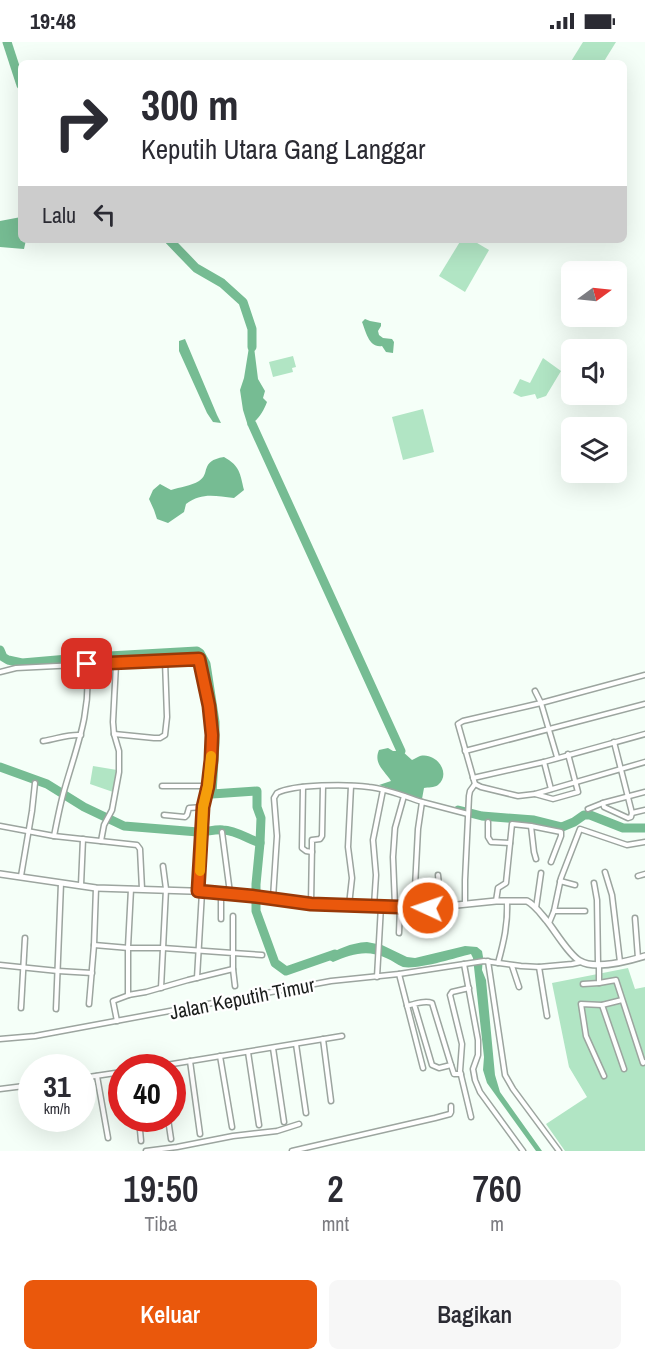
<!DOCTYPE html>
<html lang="id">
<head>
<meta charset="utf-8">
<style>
  body { margin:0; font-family:"Archivo Narrow",sans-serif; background:#f7f7f7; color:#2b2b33; height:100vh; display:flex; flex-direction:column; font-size:22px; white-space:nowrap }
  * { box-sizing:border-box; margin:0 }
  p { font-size:20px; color:#7c7c81 }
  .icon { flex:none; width:33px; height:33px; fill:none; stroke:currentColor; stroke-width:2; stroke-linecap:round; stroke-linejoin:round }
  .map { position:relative; height:1109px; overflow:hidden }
  .side { display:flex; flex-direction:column; background:#fff; flex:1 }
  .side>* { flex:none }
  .banner { position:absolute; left:18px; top:18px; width:609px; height:183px; border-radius:9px; box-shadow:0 6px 24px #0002; background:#fff; color:#2b2b33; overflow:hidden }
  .needle { width:39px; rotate:75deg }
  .fabs { position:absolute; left:561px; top:219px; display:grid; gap:12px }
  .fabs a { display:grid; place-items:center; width:66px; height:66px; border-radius:9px; background:#fff; box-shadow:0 6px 24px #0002; font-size:30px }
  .speed { position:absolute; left:18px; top:1012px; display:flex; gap:12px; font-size:30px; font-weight:700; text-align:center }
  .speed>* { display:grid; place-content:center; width:78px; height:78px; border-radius:50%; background:#fff; box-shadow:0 6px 24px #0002; line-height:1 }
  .speed small { font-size:15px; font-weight:400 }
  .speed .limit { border:9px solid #d22; background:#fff; color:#111 }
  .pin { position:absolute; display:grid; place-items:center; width:51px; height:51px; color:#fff; margin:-26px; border-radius:12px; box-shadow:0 3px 9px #0006 }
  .me { position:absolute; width:66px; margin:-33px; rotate:273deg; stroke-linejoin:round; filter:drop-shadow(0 0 4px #0008) }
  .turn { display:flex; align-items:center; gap:21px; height:126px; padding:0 24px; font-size:27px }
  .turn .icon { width:78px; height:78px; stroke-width:2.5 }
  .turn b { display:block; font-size:42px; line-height:51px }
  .then { display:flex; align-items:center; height:57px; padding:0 24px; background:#0003; gap:12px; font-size:22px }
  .eta { display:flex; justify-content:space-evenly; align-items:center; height:102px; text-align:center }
  .eta b { font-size:36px; font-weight:600; line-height:42px }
  .action { display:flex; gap:12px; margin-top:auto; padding:12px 24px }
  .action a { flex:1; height:69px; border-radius:9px; background:#ea580c; color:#fff; font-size:24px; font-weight:600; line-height:69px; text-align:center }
  .action a+a { background:#f7f7f7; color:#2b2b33 }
  .status { display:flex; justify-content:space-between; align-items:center; height:42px; padding:0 30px; background:#fff; direction:ltr }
  .status svg { height:16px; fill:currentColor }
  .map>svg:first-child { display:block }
  .green { fill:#b1e5c4 }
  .water { fill:#76bc93 }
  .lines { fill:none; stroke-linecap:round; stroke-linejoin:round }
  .river { stroke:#76bc93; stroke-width:9 }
  .minor-casing { stroke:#9ca59f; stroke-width:7 }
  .tertiary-casing { stroke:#9ca59f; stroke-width:8 }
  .minor { stroke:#fff; stroke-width:4 }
  .tertiary { stroke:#fff; stroke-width:5 }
  .route-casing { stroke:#983908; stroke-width:15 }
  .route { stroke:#ea580c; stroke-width:10 }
  .slow { stroke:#f59e0b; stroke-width:10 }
  .labels { text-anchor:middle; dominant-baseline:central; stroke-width:4.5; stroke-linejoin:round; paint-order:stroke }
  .street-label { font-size:20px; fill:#1b1e1c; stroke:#fff }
</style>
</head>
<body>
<div class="status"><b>19:48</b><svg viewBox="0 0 49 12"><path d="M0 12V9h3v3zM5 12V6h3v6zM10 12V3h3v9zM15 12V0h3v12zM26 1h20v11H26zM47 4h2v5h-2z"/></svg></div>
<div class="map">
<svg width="645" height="1109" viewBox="0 0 645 1109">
  <rect width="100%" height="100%" fill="#f5fff8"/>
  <g class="green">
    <polygon points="583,0 616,0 603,21 570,21"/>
    <polygon points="461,198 472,198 489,208 465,250 439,234"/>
    <polygon points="293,314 296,325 292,326 293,330 273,335 269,320"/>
    <polygon points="543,316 561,329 546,354 537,357 535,352 521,355 513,351 520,337 530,341"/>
    <polygon points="423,367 434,410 403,418 392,375"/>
    <polygon points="93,724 117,728 113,750 90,742"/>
    <polygon points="628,926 635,947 645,945 645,1109 565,1109 546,1082 587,1055 569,1025 552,941"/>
  </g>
  <g class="water">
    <polygon points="21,175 21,198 26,198 24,207 0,205 0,179"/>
    <path d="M365 277 370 279 381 281V284L378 289 379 293 383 296 392 297 394 300 393 311 386 310 382 304C369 306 366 290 362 280Z"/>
    <polygon points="185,297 217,373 221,381 213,380 207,371 179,309 179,299"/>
    <path d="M249 305H254L258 337 265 349 263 356 267 360C263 370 258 379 248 384L243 368 240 348 244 336Z"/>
    <path d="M224 415C240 424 240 431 244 448L234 456C215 454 202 450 186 462L184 470 168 481 157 477 154 468 149 457 153 448 160 442 171 448C180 445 191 444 199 439 211 432 199 419 224 415Z"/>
    <path d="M388 706 393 709H402L412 718C415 717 417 715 420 714 436 710 452 731 438 743 434 746 428 745 424 746L422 757 379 743 391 739C385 729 373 722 379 708Z"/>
    <path d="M367 900 382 903 407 915 415 916 465 904 477 905 482 909 483 915 482 928 486 938 495 1033 500 1050 542 1109H536L487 1041 483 1028 484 1015 473 916 471 912C455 916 417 928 403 925 397 923 392 918 386 916 367 907 352 912 333 920L324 915C338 907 350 901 367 900Z"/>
  </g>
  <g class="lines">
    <g class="river">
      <polyline points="7,0 21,43"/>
      <polyline points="169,198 196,226 222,241 243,260 252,287 252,305"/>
      <polyline points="252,382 401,709"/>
      <polyline points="0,608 3,615 8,618 22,621 91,615 197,609 200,611 206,622 215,680 215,701 212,752 257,749 257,765 261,776 260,801"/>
      <path d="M0 725 47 742 84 765 124 784 198 790C207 790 215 787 223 788 235 788 248 797 260 801L256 842V869L275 921 286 929 335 912"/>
      <polyline points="458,768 482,774 534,778 562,785 574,780 584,773 590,773 623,786 645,786"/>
    </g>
    <defs>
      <g id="minor">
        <polyline points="0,630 16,626 199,617 209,664 212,693 211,718 208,744 203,765 198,849"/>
        <polyline points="645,633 541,661 463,679 458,682 475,742 481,745 518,754 535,752 645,720"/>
        <polyline points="535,649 541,661 557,715"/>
        <polyline points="114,692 154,696 160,696 165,693 167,675 165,619"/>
        <path d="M43 699C57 697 67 692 81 693"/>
        <polyline points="614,700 632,771"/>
        <polyline points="465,709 645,662"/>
        <polyline points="544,720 551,747"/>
        <polyline points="473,736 544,720 645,692"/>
        <polyline points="162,744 208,744"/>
        <polyline points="303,745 302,806 306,809 312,810"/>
        <polyline points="645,750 603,761 604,765 628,776 631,775 632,771 645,768"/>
        <polyline points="535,752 553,757 578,750 568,712"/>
        <polyline points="588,767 603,761"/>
        <polyline points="164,773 185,775 187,773 189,766 203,765"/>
        <polyline points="488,780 488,795 491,800 510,801"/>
        <polyline points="0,784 54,794 137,803 140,807 142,847"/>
        <polyline points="531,784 534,810 536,817"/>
        <polyline points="222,790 230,851"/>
        <path d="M54 794C57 779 60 763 64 749 77 703 91 672 87 623"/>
        <polyline points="101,799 104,783 112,768 119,730 119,709 114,692 113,680 116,622"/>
        <polyline points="605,830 612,853 620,920"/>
        <polyline points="438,833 441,865"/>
        <polyline points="21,834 32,769 35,741"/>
        <polyline points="638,834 645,832"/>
        <polyline points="560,839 575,843"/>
        <polyline points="594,841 597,858 598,922"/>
        <polyline points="81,843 83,797"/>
        <polyline points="131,847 128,905 128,953 146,950 188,938 233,927"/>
        <polyline points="221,850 221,877"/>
        <path d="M273 856 277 794 274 756 277 751C294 742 348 742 369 745 387 747 404 754 422 760"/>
        <polyline points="496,859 498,846 506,841 512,782 531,784 561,790 561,794 551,820"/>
        <polyline points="311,862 312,803 312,798 320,797 322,794 323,744"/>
        <polyline points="465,862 465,838 469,754 470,749 475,742"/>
        <polyline points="349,863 352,836 348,805 351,744"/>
        <polyline points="374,864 376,833 373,798 383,748"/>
        <polyline points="395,864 393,815 395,786 404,754"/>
        <polyline points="414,865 418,787 422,760 468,772"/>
        <polyline points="536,866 541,831"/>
        <polyline points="554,869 585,869"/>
        <polyline points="233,874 233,911 262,913"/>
        <polyline points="635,876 638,916"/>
        <polyline points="549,881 554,869 561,836 580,787 627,803 645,800"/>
        <polyline points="399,891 400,865"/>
        <polyline points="94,903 129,906 163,906 233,911 233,927 235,944"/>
        <polyline points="488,919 505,1033 513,1047 559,1109"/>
        <path d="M498 921C504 899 508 882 507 859"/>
        <polyline points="464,922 478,998 478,1013 473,1027 475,1038 480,1050 523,1109"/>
        <polyline points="0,923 58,929 92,931"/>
        <polyline points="512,924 519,945"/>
        <polyline points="539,925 547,974"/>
        <polyline points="399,932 423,1026"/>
        <polyline points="377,935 381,864"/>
        <polyline points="197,936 202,850"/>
        <polyline points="599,941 616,938 643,1021 645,1020"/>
        <polyline points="583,942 599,941 599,923"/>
        <polyline points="161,946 166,847 163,824"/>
        <polyline points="469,946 452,950 450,953 462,1002 460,1029 471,1075"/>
        <polyline points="89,962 94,903 96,846"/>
        <polyline points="602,963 624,1027"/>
        <path d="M407 964C414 962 425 958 432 961L451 1023 439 1026 432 1023 414 962"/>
        <polyline points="21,966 25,896"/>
        <polyline points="56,967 61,841"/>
        <polyline points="117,979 113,959 129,953"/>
        <polyline points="0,997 35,994 331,939 399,932 484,919 521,924 539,925 572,922 581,920"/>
        <polyline points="323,997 331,1059"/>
        <polyline points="296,1002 306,1071"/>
        <polyline points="273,1006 284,1080"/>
        <polyline points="248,1010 259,1083"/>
        <polyline points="220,1014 232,1085"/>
        <polyline points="190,1019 200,1092"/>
        <polyline points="451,1023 454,1032 461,1032"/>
        <polyline points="148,1026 342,994"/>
        <polyline points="97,1034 108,1096"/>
        <polyline points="604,1034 586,994 581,962 602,963 622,958"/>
        <polyline points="82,1036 122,1030"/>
        <polyline points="0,1047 32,1043"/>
        <polyline points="139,1077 141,1099"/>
        <polyline points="168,1077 171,1097"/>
        <polyline points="146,1109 177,1105 233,1094 277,1089 299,1082"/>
        <polyline points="292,1109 435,1076 450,1072 451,1070 451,1064"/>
      </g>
      <path id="tertiary" d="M0 832 96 846 221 850 311 862 428 866 496 859H527C535 863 541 872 547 879 555 889 569 913 580 919 595 928 629 919 645 914"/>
    </defs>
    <use href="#minor" class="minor-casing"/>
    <use href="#tertiary" class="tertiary-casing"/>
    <use href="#minor" class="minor"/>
    <use href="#tertiary" class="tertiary"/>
  </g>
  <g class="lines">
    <defs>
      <polyline id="route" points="87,622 199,617 209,664 212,693 211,718 208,744 203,765 198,849 252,854 311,862 428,866"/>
    </defs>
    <use href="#route" class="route-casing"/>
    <use href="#route" class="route"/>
    <polyline class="slow" points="200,829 203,765 208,744 211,714"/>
  </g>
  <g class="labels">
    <g class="street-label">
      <text transform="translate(242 956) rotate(-11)">Jalan Keputih Timur</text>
    </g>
  </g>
</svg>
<div class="fabs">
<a><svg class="needle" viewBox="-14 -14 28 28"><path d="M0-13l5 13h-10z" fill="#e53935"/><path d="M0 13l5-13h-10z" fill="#7c7c81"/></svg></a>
<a><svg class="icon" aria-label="sound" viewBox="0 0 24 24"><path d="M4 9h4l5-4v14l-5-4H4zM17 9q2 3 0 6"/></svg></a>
<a><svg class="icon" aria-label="layers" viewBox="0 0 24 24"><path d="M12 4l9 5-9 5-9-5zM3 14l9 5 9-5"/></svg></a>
</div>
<div class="speed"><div>31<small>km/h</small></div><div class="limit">40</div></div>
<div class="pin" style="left:87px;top:622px;background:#d93025"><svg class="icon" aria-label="arrive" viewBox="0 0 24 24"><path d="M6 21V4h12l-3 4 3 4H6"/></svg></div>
<svg class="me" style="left:428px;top:866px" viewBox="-20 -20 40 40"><circle r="17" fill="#ea580c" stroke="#fff" stroke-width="3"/><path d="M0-11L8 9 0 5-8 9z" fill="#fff"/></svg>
<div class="banner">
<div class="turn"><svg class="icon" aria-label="right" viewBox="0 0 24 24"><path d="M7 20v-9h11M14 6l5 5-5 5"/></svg><div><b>300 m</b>Keputih Utara Gang Langgar</div></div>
<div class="then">Lalu<svg class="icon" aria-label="left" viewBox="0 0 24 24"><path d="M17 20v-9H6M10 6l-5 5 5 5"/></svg></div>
</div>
</div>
<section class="side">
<div class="eta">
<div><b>19:50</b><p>Tiba</p></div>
<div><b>2</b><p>mnt</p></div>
<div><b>760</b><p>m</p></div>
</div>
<div class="action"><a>Keluar</a><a>Bagikan</a></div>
</section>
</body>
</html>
